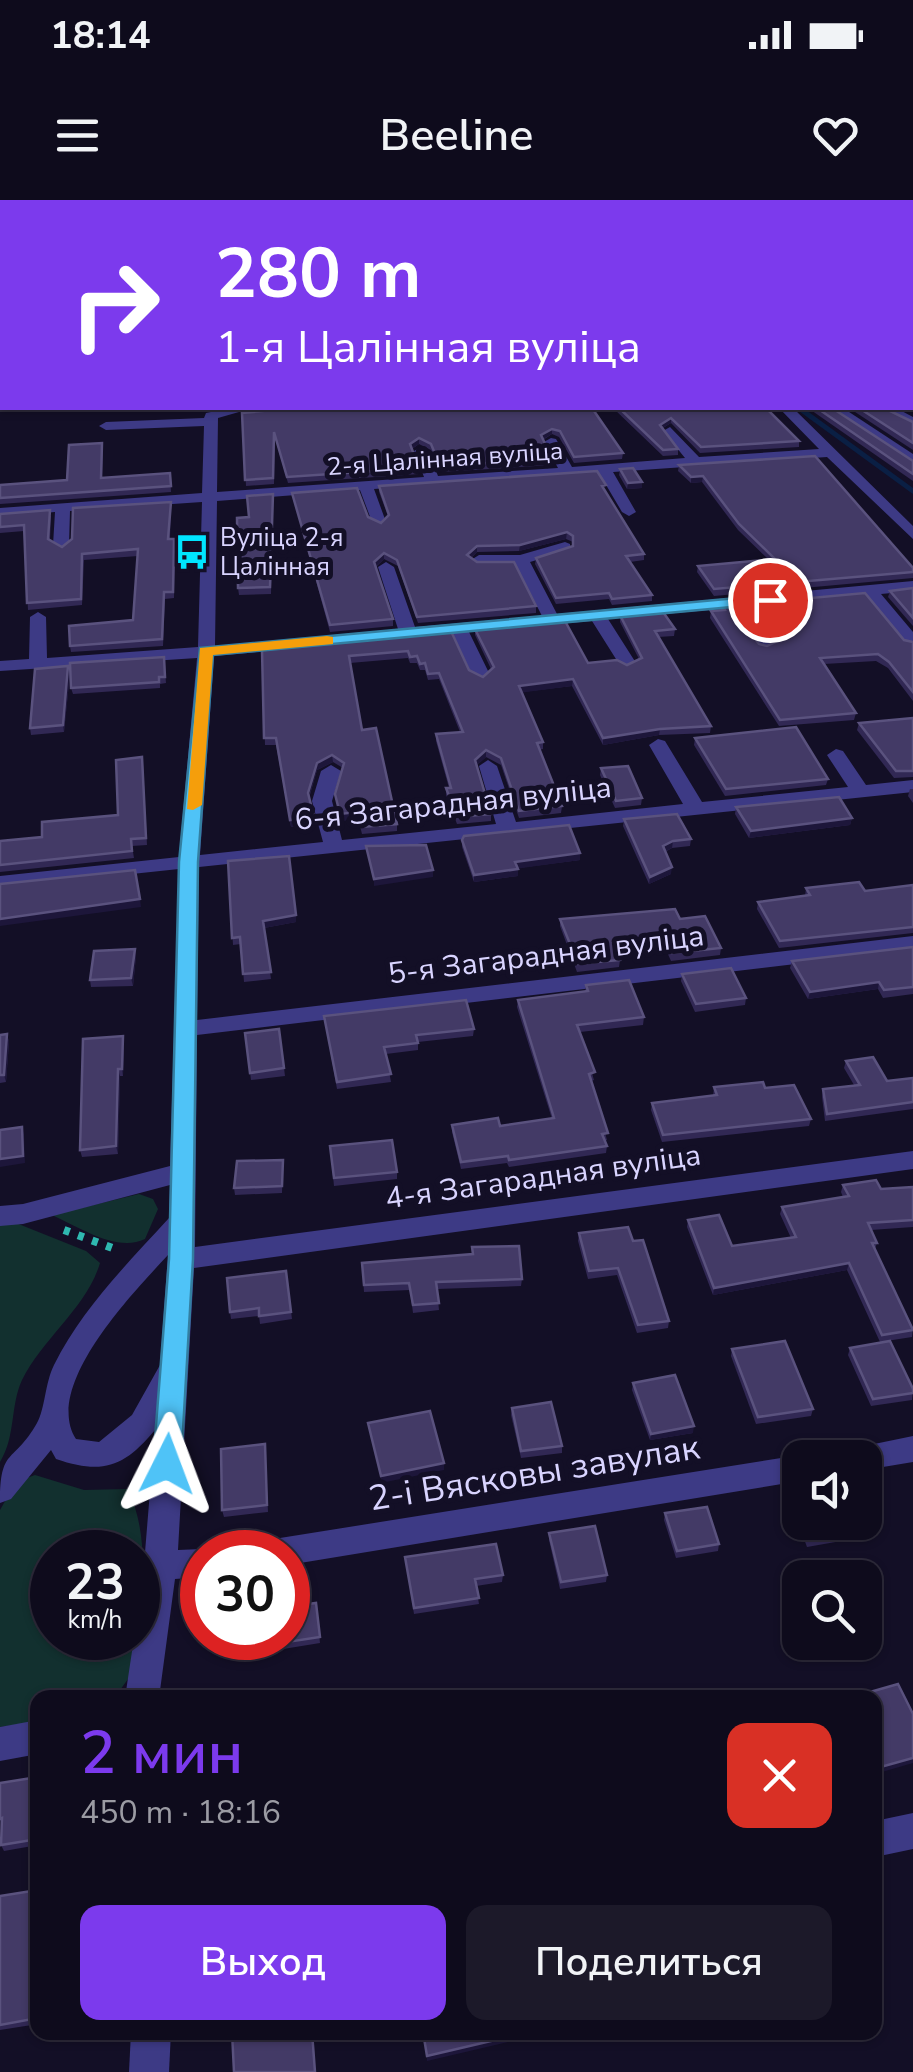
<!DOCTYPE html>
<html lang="ru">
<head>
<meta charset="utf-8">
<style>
  body { margin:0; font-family:"Nunito Sans",sans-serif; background:#1c1929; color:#f1f3f6; height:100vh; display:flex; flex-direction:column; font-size:38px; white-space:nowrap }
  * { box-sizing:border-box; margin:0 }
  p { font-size:32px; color:#9b9ba3 }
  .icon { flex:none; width:55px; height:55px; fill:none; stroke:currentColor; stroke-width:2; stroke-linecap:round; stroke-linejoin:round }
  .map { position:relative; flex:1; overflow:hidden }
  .details { position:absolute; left:30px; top:1490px; width:852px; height:350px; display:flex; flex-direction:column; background:#0e0b1c; border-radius:20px; box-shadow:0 2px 8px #0004,0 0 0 2px #2e2b3b }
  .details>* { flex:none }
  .top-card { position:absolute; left:0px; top:0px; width:915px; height:210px; box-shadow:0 2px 8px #0004,0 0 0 2px #2e2b3b; background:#7c3aed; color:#fff; overflow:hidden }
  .tools { position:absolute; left:782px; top:1240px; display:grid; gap:20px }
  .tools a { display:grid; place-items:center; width:100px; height:100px; border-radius:20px; background:#0e0b1c; box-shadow:0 2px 8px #0004,0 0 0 2px #2e2b3b; font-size:50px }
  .speed { position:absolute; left:30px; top:1330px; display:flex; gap:20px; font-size:50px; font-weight:700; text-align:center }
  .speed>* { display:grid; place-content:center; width:130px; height:130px; border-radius:50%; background:#0e0b1c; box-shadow:0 2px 8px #0004,0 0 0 2px #2e2b3b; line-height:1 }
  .speed small { font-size:25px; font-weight:400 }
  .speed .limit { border:15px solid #d22; background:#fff; color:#111 }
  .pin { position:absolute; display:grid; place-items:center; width:85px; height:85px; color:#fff; margin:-42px; border:5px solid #fff; border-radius:50%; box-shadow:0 2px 10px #0007 }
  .me { position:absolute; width:110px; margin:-55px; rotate:3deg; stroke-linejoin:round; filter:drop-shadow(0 0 8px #0008) }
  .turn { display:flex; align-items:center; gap:35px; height:210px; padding:0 50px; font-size:45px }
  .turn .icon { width:130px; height:130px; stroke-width:2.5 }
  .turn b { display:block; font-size:70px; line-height:85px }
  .round { display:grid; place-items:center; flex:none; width:105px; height:105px; border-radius:20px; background:#1c1929 }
  .head { display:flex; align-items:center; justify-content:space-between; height:170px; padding:0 50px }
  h1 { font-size:60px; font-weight:600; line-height:75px; color:#7c3aed }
  .primary-button { display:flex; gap:20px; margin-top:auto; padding:20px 50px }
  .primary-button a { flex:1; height:115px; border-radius:20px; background:#7c3aed; color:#fff; font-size:40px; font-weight:600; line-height:115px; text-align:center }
  .primary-button a+a { background:#1c1929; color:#f1f3f6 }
  .status { display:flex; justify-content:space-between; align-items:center; height:70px; padding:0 50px; background:#0e0b1c; direction:ltr }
  .status svg { height:28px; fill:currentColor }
  header { display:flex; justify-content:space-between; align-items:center; height:130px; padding:0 50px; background:#0e0b1c; font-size:45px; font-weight:600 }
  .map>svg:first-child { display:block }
  .green { fill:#12302f }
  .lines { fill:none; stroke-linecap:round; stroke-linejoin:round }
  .stream { stroke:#0a1f44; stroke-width:5 }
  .path { stroke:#2fb8b0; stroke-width:8; stroke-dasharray:6 9; stroke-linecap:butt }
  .minor { fill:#3d3a85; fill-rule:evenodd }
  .wall { fill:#312854 }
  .shaded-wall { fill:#1d163a }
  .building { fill:#433a66; stroke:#5a527e; stroke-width:2.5 }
  .route { fill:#4fc3f7; stroke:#337fa1; stroke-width:2.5 }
  .slow { fill:#f59e0b }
  .labels { text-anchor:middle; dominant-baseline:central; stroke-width:10; stroke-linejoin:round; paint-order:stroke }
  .far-street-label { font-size:25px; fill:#d9d4ff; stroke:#130f26 }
  .far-poi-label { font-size:25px; fill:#d9d4ff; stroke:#130f26; text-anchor:start }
  .street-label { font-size:30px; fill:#d9d4ff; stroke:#130f26 }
  .near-street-label { font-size:35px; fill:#d9d4ff; stroke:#130f26 }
</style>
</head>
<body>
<div class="status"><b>18:14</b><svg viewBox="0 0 49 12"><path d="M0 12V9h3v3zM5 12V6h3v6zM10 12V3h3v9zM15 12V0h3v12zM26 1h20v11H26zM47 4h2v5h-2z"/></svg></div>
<header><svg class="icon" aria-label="menu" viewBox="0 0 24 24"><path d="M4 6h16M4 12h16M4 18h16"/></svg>Beeline<svg class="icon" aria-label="heart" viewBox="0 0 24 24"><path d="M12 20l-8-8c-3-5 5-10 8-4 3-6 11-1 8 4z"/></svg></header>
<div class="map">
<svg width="913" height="1872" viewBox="0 0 913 1872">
  <rect width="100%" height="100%" fill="#130f26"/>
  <g class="green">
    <path d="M139 994 153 999 158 1009 145 1039C117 1053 79 1027 52 1015Z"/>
    <path d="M16 1023 86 1051 100 1063C87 1107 43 1138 22 1180 10 1206 16 1236 0 1262V1025Z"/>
    <path d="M35 1275 84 1290 128 1289C149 1335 143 1383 138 1431V1352H52V1438H137L133 1472 115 1497 38 1498 37 1522 0 1527V1310L16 1282Z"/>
  </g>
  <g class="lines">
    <polyline class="stream" points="799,208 913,291"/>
    <polyline class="path" points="64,1030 118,1050"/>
    <g class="minor">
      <polygon points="912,159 913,160 913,168 912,168"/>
      <rect x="912" y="188" width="1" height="9"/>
      <path d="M231 208H253L218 218 217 292 424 277 414 251 421 247 428 251 438 276 558 268 544 242 551 238 556 239 572 267 685 258 663 231 670 227 699 257 819 249 779 208H793L913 326V339L827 257 613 272 636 312 629 316 622 312 599 273 374 289 386 322 379 326 372 322 360 290 217 301 215 446 398 429 378 367 386 362 394 367 415 427 542 416 516 365H479L471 360 479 355H520L565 342 570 344V350L530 362 557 414 913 381V391L881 394 913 432V445L905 444 865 395 748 406 775 444 767 449 761 448 732 408 608 419 636 463 627 468 621 467 592 421 469 432 490 475 481 480 472 475 453 434 214 456 200 655 323 642 312 601 321 571 331 565 341 571 332 601 342 640 496 624 479 566 488 560 497 566 516 622 683 604 649 545 658 539 665 541 702 602 848 587 827 555 836 549 843 551 866 585 913 580V592L199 667 197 820 913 736V750L197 835 195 1047 913 951V969L194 1068 178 1350 202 1349 213 1352H202V1377L175 1379 159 1498H125L134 1438H138L155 1230C124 1267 103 1275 56 1259L51 1250 11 1299 0 1303C0 1246 13 1265 37 1223 45 1209 45 1183 54 1165 82 1109 127 1064 169 1018L170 985 23 1024 0 1026V1006L23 1004 170 966 179 669 0 688V676L179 657 197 458 0 471V461L29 459 30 417 38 412 46 417 47 458 198 447 202 302 70 311 69 345 61 350 53 345 55 312 0 316V308L202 293 204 226 106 230 99 226 106 222 204 218 206 213ZM168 1055 160 1165 132 1215 99 1242 76 1239C42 1186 134 1092 168 1055Z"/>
      <polygon points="828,208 843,208 913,254 913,264"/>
      <polygon points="881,208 896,208 913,217 913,227"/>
      <polygon points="913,1236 913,1262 865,1270 865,1258 846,1258 850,1249"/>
      <polygon points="800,1255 807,1258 800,1258 800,1281 288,1365 288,1352 264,1352 269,1342 280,1338"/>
      <polygon points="38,1520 38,1554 0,1561 0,1527"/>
      <polygon points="913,1613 913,1649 875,1657 875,1621"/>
      <polygon points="131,1832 171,1832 169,1872 129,1872"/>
    </g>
  </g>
  <g class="wall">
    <polygon points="592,208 623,253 622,259 574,263 559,237 552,234 543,240 552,259 552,265 440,272 431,250 419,244 412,249 419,268 419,274 288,283 275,238 274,284 246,286 242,213"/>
    <polygon points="613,208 766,208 799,241 799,247 700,253 671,223 663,228 678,249 678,255 663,256"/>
    <polygon points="808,208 832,208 913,261 913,281"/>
    <polygon points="849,208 884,208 913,222 913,250"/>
    <polygon points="103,249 102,278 170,273 171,292 0,304 0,285 67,280"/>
    <polygon points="679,265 913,368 913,378 714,396 697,372 698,366 768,359 738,330 702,282 691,283 678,271"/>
    <polygon points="620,269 642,282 642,288 627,289 619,275"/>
    <polygon points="379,286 605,291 644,354 644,360 630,362 652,395 652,401 612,405 609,399 556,404 535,364 536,358 573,346 573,342 566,339 519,351 477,352 471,358 536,406 536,413 418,423 398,366 384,359 376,367 393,419 393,426 330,432 292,293 368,317 381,323 388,316 379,292"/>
    <polygon points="273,300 271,394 239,395 238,388 249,317"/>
    <polygon points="171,302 170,339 175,345 174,398 165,399 163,446 71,452 70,446 133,420 138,356 84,360 82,405 28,410 24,331 0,333 0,314 51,316 50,340 62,347"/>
    <polygon points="913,388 913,426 888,397 890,391"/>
    <polygon points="756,403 913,442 913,501 888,468 876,461 824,464 856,513 854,520 779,526 710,418 711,411 722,410 723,406 759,444 767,446 777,441 755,409"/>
    <polygon points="620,415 675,429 674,436 658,437 711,526 710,533 659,535 603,545 572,486 522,492 543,542 543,549 539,550 562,606 561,613 519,618 501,565 486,557 477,565 491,614 491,621 457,624 446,595 446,588 449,588 436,541 436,534 460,532 439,479 428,480 425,470 420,470 417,463 410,463 408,458 350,463 362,530 397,624 397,631 362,634 358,618 341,621 335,594 343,568 333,562 317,570 309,598 314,624 291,627 276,545 265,545 262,450 451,431 469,470 483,477 491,469 475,435 475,429 588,463 627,465 639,459 620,422"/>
    <polygon points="164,457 166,483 160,484 160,488 73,494 71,488"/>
    <polygon points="68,466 70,473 64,532 31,535 30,528"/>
    <polygon points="913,518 913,577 894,578 857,530 859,523"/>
    <polygon points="695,538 828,579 826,585 725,596 694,545"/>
    <polygon points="143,564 147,645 132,646 134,658 0,672 0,641 42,637 118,615"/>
    <polygon points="601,568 642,598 641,605 615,608 600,575"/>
    <polygon points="910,589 913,589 913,603 908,596"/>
    <polygon points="736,607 852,618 850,625 749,638 735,614"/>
    <polygon points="624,619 691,639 690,646 672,648 665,652 671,674 649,684 623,626"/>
    <polygon points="462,640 580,660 518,668 518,676 474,682 462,647"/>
    <polygon points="228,661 296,722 264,728 271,779 244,782 241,744 233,745"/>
    <polygon points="913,685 913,733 779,748 757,709 758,702 805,696 806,688 865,691"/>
    <polygon points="560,719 680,719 721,748 720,755 671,761 663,743 616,749 620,760 619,767 577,772 560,726"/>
    <polygon points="913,747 913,794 883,798 878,789 808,799 790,768 792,761"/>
    <polygon points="136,756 133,786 91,787 90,780"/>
    <polygon points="682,774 746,798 745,805 695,812 681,781"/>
    <polygon points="586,785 644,817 643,825 580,832 594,880 591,881 607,940 605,941 607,946 606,953 509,967 507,963 461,969 452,932 452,925 500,926 552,919 517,807 518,800 585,792"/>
    <polygon points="324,816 474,829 473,836 418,842 418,850 386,854 391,882 337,889"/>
    <polygon points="279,829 285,876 251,880 245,833"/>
    <polygon points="7,834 9,842 6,882 0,883 0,835"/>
    <polygon points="123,836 124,843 123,876 120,876 118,954 82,957 80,950"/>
    <polygon points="846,861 887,881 913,878 913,909 825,921 822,897 823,889 854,885 844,868"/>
    <polygon points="714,887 765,888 811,919 809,926 662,942 651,910 652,903 713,896"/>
    <polygon points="330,946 397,972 397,979 334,986"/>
    <polygon points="283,960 282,993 235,995 234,988"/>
    <polygon points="843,985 881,989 913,987 913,1027 871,1030 877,1043 875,1049 913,1128 912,1137 880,1142 847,1070 713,1095 687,1027 688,1020 732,1046 791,1038 780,1014 782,1007 843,997 841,992"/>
    <polygon points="579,1033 633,1041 669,1121 668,1128 637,1133 617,1075 588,1079 578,1041"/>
    <polygon points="362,1063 522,1079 521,1086 437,1089 439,1110 413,1113 410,1090 364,1092"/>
    <polygon points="286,1071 292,1119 260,1124 259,1116 231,1119 230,1112"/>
    <polygon points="850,1148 913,1189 912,1200 871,1206 848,1155"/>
    <polygon points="732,1149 813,1209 811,1216 756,1224 731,1156"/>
    <polygon points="633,1183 693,1233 650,1240 632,1190"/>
    <polygon points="512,1208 562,1246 562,1253 521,1258 511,1215"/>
    <polygon points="265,1244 268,1312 224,1317 222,1310"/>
    <polygon points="800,1293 800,1322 845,1322 849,1334 847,1340 807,1347 790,1301 792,1295"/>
    <polygon points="665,1313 719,1344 718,1351 676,1358 664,1320"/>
    <polygon points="549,1333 607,1375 606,1382 560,1389 549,1340"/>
    <polygon points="405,1357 503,1375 502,1382 476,1386 479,1404 414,1414"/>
    <polygon points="316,1403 320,1443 235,1457 234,1450 300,1405"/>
    <polygon points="38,1577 38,1645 4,1651 1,1645 0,1583"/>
    <polygon points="38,1690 38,1824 0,1830 0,1696"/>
  </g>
  <g class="shaded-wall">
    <polygon points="671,218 671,223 659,230 660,225"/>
    <polygon points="552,229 552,234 540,241 541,235"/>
    <polygon points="419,238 419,244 410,250 410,244"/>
    <polygon points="703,276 702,282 691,283 691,277"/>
    <polygon points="642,282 642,288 627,289 628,283"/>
    <polygon points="567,332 566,339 519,351 520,345"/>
    <polygon points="477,346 477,352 467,361 467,355"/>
    <polygon points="384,353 384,359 374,368 374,362"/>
    <polygon points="68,466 70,473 64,532 63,525"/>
    <polygon points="573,479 572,486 519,493 519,486"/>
    <polygon points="660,529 659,535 603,545 603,538"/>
    <polygon points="486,550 486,557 475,567 475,560"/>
    <polygon points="332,555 333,562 317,570 308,600 308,593 317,563"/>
    <polygon points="357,612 358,618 341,621 340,614"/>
    <polygon points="314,617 314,624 291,627 290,620"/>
    <polygon points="852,618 850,625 749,638 751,631"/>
    <polygon points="673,641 672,648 662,653 663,646"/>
    <polygon points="580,653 580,660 515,669 515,662"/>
    <polygon points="672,667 671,674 649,684 650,677"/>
    <polygon points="518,669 518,676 474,682 474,675"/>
    <polygon points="433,670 433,677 374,686 374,679"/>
    <polygon points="140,699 141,707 0,726 0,719"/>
    <polygon points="296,715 296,722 264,728 263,721"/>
    <polygon points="664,736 663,743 613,750 613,743"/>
    <polygon points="135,749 136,756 133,786 131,778"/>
    <polygon points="879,782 878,789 808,799 810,792"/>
    <polygon points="7,834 9,842 6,882 4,875"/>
    <polygon points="123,836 124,843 123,876 122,869"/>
    <polygon points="118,869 120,876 118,954 116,946"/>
    <polygon points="22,927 24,934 25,963 0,967 0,959"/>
    <polygon points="849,1063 847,1070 713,1095 714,1088"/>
    <polygon points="694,1226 693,1233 650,1240 651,1234"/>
    <polygon points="444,1263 444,1270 381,1283 381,1276"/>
    <polygon points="913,1558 913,1563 875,1574 877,1568"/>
    <polygon points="812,1832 829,1832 805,1838 808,1833"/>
    <polygon points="508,1837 508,1842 427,1861 427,1856"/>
  </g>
  <g class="building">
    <polygon points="294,208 592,208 623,253 574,257 560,231 552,229 541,235 552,259 440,266 431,244 419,238 410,244 419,268 287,277 274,232 273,278 245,280 242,213"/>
    <polygon points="619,208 766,208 799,241 701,247 671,218 660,225 678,249 663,250"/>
    <polygon points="817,208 832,208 913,261 913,274"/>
    <polygon points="859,208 884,208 913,222 913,243"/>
    <polygon points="102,243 101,278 170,273 171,286 0,298 0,285 67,280 69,245"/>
    <polygon points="815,256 913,368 913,372 714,389 698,366 775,359 739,324 703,276 691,277 679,265"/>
    <polygon points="633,268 642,282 628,283 620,269"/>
    <polygon points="597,271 606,285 602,286 644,354 626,356 652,395 612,399 609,393 556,398 536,358 573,346 573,336 567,332 520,345 477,346 467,355 477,362 514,362 536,406 417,417 397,360 384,353 374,362 393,419 330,425 292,293 357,288 368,317 381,323 389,315 379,286"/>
    <polygon points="273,294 270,387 238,388 237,318 249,317 247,296"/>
    <polygon points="171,302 168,339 174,339 173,392 164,392 162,439 70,446 69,426 133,420 138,349 82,354 81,399 27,403 24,325 0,327 0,314 50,310 48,339 62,347 72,339 73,308"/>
    <polygon points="913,388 913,418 890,391"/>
    <polygon points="865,393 904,440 913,442 913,492 889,462 878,454 820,458 856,513 780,520 711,411 725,410 723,406 731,406 759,444 767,446 778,441 779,435 756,403"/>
    <polygon points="663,412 675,429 655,431 711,526 660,529 603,538 573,479 519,486 543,542 537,543 562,606 519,611 501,558 486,550 475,560 491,614 457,617 446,588 451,588 436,534 463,532 439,473 428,474 425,463 420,464 417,456 410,457 408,451 349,456 362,530 376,528 397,624 361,627 357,612 340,614 335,594 344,563 332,555 317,563 308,593 314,617 290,620 276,538 264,538 262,450 451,431 469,470 483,477 494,467 475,429 565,421 588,463 617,460 627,465 642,458 620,415"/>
    <polygon points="164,457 165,477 159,477 159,482 71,488 70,463"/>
    <polygon points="68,466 63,525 30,528 35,469"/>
    <polygon points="913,518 913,571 896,571 859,523"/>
    <polygon points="796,527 828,579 726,589 695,538"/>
    <polygon points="142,557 146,638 131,639 132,651 0,665 0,641 42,637 42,622 118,615 116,560"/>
    <polygon points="628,566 642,598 616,601 601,568"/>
    <polygon points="839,597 852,618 751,631 736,607"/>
    <polygon points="677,614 691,639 673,641 663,646 672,667 650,677 624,619"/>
    <polygon points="569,625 580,653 515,662 518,669 474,675 462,640 464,636"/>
    <polygon points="426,645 433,670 374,679 366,646"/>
    <polygon points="289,656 296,715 263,721 271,772 243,774 240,737 232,738 228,661"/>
    <polygon points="135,670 140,699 0,719 0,684"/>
    <polygon points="859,682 865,691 913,685 913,727 780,741 758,702 810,695 806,688"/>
    <polygon points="675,709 680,719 705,716 721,748 672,753 664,736 613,743 620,760 578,764 560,719"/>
    <polygon points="913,747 913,787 884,790 879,782 810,792 792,761"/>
    <polygon points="135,749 131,778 90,780 94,751"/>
    <polygon points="731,768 746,798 696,804 682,774"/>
    <polygon points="629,780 644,817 577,825 595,872 589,874 608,933 602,934 607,946 509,960 508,956 461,962 452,925 498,918 500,926 554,918 518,800 588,791 586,785"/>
    <polygon points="466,800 474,829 416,835 418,843 384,847 391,874 337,882 324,816"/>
    <polygon points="279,829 284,868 250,873 245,833"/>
    <polygon points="7,834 4,875 0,875 0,835"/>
    <polygon points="123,836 122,869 118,869 116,946 80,950 83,839"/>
    <polygon points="873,857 887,881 913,878 913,902 827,914 823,889 860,885 846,861"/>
    <polygon points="763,882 765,888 794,885 811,919 663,935 652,903 717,895 714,887"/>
    <polygon points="22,927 23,956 0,959 0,930"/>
    <polygon points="392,940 397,972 334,978 330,946"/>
    <polygon points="283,960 282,986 234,988 237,961"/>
    <polygon points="876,980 881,989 913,987 913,1020 868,1023 877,1043 872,1043 913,1130 882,1135 849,1063 714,1088 688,1020 719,1015 732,1046 796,1037 782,1007 849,996 843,985"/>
    <polygon points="628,1027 633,1041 643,1040 669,1121 638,1125 618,1068 589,1071 579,1033"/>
    <polygon points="519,1046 522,1079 436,1082 439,1103 413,1105 409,1083 364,1085 362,1063 473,1054 472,1047"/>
    <polygon points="286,1071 291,1112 259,1116 259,1108 230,1112 227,1078"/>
    <polygon points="785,1141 813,1209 758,1217 732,1149"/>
    <polygon points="890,1141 913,1189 913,1193 873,1199 850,1148"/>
    <polygon points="675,1175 694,1226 651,1234 633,1183"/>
    <polygon points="551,1202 562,1246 521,1251 512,1208"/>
    <polygon points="430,1211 444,1263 381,1276 368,1223"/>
    <polygon points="265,1244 267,1305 222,1310 221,1249"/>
    <polygon points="800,1293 800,1316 792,1295"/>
    <polygon points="707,1307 719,1344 677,1351 665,1313"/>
    <polygon points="802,1322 845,1322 849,1334 809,1340"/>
    <polygon points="595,1326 607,1375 561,1382 549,1333"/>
    <polygon points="496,1344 503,1375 475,1379 479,1398 414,1408 405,1357"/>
    <polygon points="298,1385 300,1405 316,1403 320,1437 234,1450 233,1438 288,1438 288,1386"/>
    <polygon points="898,1484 913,1514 913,1558 877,1568 875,1564 875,1498 849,1498"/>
    <polygon points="38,1577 38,1639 1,1645 2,1618 0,1619 0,1583"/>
    <polygon points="38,1690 38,1818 0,1825 0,1696"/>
    <polygon points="232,1832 312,1832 315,1872 234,1872"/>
    <polygon points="423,1832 507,1832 508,1837 427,1856"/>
  </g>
  <polygon class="route" points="770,395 775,396 775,403 213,455 198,662 193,1059 181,1264 177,1272 167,1276 157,1272 153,1264 169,1059 179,662 200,448"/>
  <polygon class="slow" points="327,436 333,437 333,444 213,455 202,605 193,610 187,609 200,448"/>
  <defs>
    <symbol id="bus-bare" viewBox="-9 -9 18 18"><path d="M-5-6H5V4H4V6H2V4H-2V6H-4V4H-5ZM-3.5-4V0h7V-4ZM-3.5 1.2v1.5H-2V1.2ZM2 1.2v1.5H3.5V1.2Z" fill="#00e5ff" stroke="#130f26" stroke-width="2.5" paint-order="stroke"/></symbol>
  </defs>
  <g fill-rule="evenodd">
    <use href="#bus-bare" x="167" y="327" width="50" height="50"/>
  </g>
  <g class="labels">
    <g class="far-street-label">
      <text transform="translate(445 259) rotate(-4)">2-я Цалінная вуліца</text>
    </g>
    <g class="far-poi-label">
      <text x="220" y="338">Вуліца 2-я<tspan x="220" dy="29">Цалінная</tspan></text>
    </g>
    <g class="street-label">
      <text transform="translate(453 604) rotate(-6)">6-я Загарадная вуліца</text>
      <text transform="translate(546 755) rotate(-7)">5-я Загарадная вуліца</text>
      <text transform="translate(543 977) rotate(-8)">4-я Загарадная вуліца</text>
    </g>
    <g class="near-street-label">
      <text transform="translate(534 1273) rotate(-9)">2-і Вясковы завулак</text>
    </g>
  </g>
</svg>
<div class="tools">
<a><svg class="icon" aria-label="sound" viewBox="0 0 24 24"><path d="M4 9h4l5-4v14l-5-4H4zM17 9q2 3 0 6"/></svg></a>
<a><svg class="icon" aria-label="search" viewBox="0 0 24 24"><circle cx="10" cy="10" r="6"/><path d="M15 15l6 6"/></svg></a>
</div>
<div class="speed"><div>23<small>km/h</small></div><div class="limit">30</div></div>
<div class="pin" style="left:770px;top:400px;background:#d93025"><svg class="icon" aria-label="arrive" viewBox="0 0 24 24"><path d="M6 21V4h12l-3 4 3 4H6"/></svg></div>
<svg class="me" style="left:167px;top:1264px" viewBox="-20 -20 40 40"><path d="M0-17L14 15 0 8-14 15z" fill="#4fc3f7" stroke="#fff" stroke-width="4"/></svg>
<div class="top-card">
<div class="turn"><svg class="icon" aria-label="right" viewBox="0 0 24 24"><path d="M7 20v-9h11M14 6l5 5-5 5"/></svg><div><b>280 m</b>1-я Цалінная вуліца</div></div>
</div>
<section class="details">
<div class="head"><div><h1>2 мин</h1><p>450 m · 18:16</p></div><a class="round" style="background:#d93025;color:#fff"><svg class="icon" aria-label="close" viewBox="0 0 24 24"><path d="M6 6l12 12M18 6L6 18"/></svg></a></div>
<div class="primary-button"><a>Выход</a><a>Поделиться</a></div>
</section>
</div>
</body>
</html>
